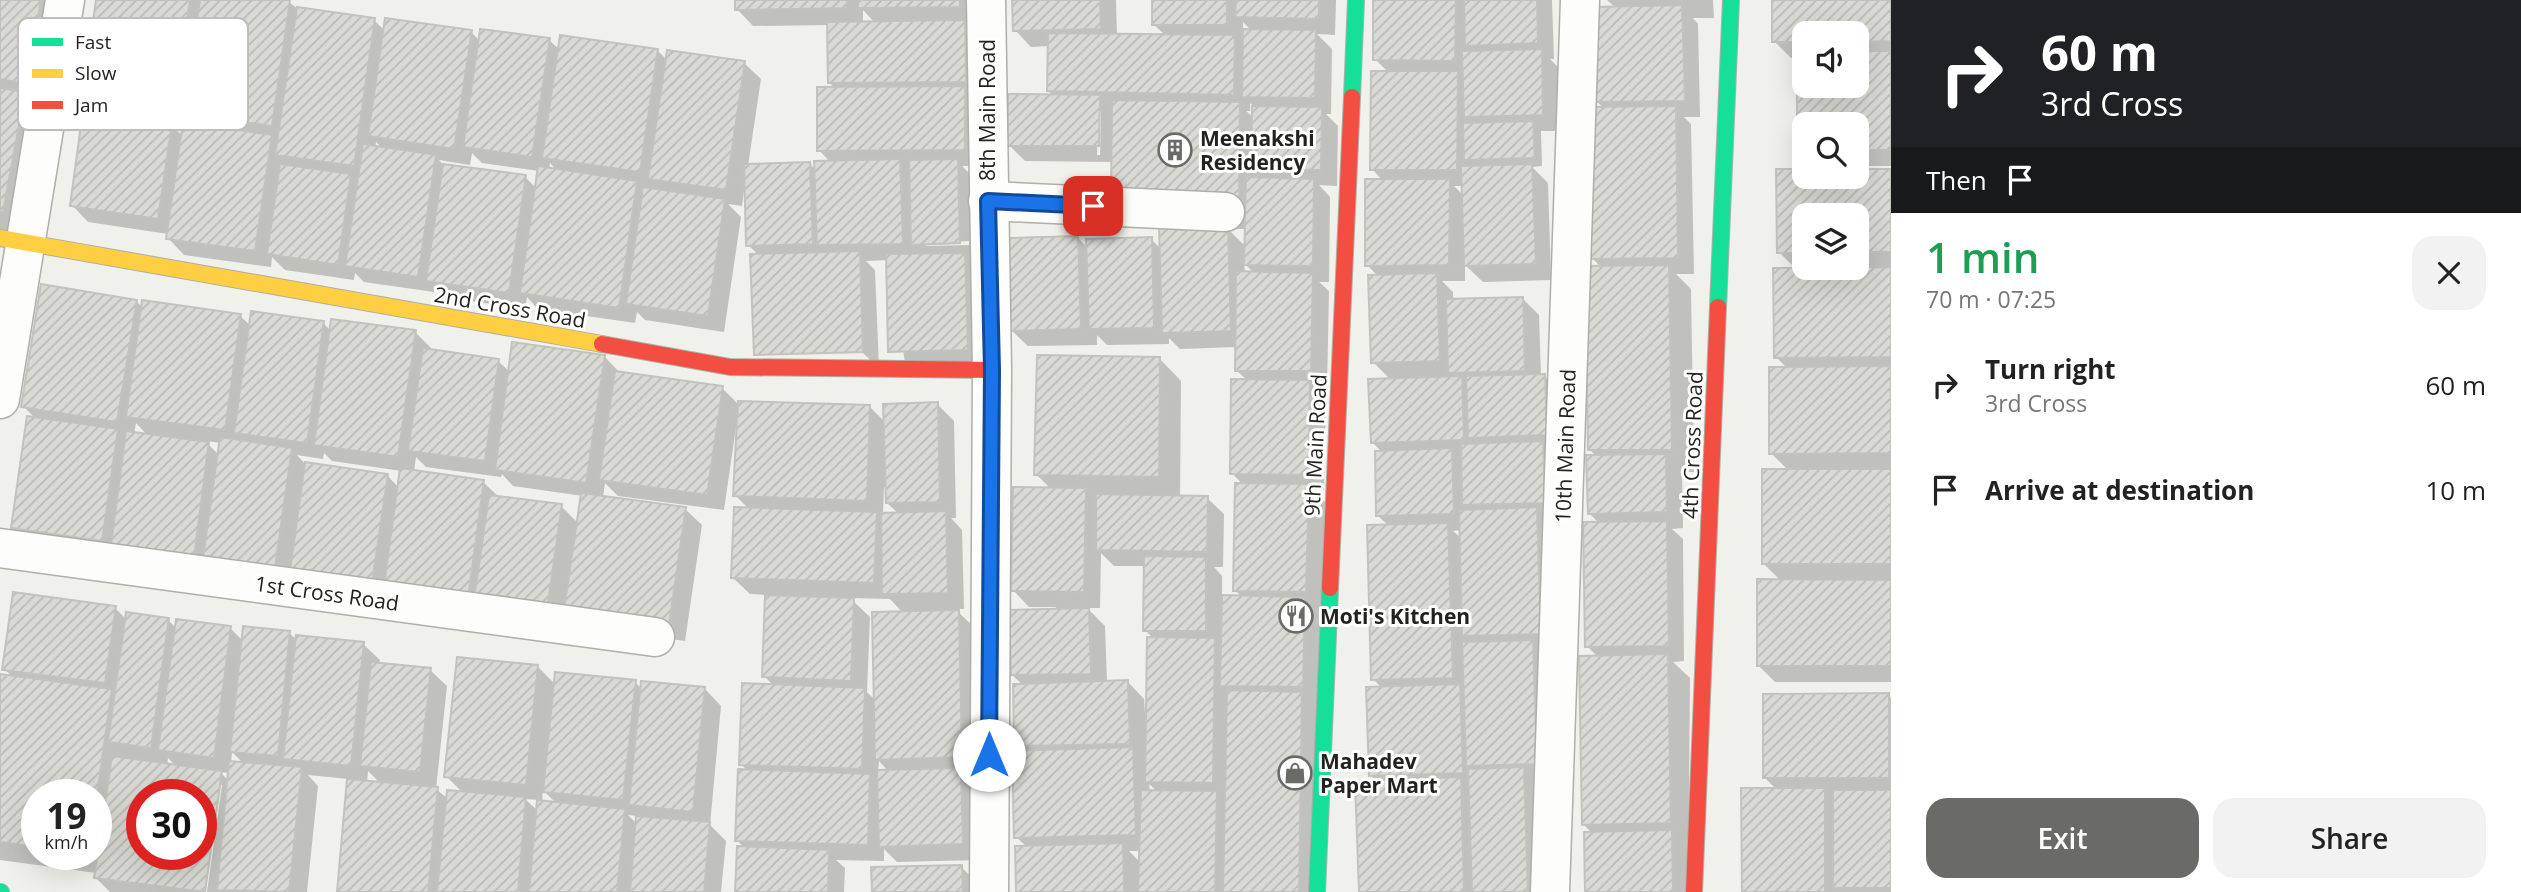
<!DOCTYPE html>
<html lang="en">
<head>
<meta charset="utf-8">
<style>
  body { margin:0; font-family:"Open Sans",sans-serif; background:#f2f2f2; color:#222; height:100vh; display:flex; flex-direction:column; font-size:26px; white-space:nowrap }
  * { box-sizing:border-box; margin:0 }
  p { font-size:23px; color:#767676 }
  .icon { flex:none; width:38px; height:38px; fill:none; stroke:currentColor; stroke-width:2; stroke-linecap:round; stroke-linejoin:round }
  .map { position:relative; flex:1; overflow:hidden }
  .drawer { display:flex; flex-direction:column; background:#fff; width:630px }
  .drawer>* { flex:none }
  .top-card { background:#202124; color:#fff; overflow:hidden }
  .fabs { position:absolute; left:1792px; top:21px; display:grid; gap:14px }
  .fabs a { display:grid; place-items:center; width:77px; height:77px; border-radius:14px; background:#fff; box-shadow:0 7px 28px #0002; font-size:35px }
  .speed { position:absolute; left:21px; top:779px; display:flex; gap:14px; font-size:35px; font-weight:700; text-align:center }
  .speed>* { display:grid; place-content:center; width:91px; height:91px; border-radius:50%; background:#fff; box-shadow:0 7px 28px #0002; line-height:1 }
  .speed small { font-size:18px; font-weight:400 }
  .speed .limit { border:10px solid #d22; background:#fff; color:#111 }
  .pin { position:absolute; display:grid; place-items:center; width:60px; height:60px; color:#fff; margin:-30px; border-radius:14px; box-shadow:0 4px 10px #0006 }
  .me { position:absolute; width:77px; margin:-38px; rotate:0deg; stroke-linejoin:round; filter:drop-shadow(0 0 5px #0008) }
  .turn { display:flex; align-items:center; gap:24px; height:147px; padding:0 35px; font-size:32px }
  .turn .icon { width:91px; height:91px; stroke-width:2.5 }
  .turn b { display:block; font-size:49px; line-height:60px }
  .then { display:flex; align-items:center; height:66px; padding:0 35px; background:#0003; gap:14px; font-size:26px }
  .round { display:grid; place-items:center; flex:none; width:74px; height:74px; border-radius:21px; background:#f2f2f2 }
  .head { display:flex; align-items:center; justify-content:space-between; height:119px; padding:0 35px }
  h1 { font-size:42px; font-weight:600; line-height:52px; color:#1e9e55 }
  .action { display:flex; gap:14px; margin-top:auto; padding:14px 35px }
  .action a { flex:1; height:80px; border-radius:21px; background:#6a6a66; color:#fff; font-size:28px; font-weight:600; line-height:80px; text-align:center }
  .action a+a { background:#f2f2f2; color:#222 }
  ul { padding:0; list-style:none }
  li { display:flex; align-items:center; gap:21px; height:105px; padding:0 35px }
  li div { flex:1 }
  li b { display:block; font-size:26px }
  li em { font-style:normal }
  main { display:flex; flex:1; min-height:0 }
  .map>svg:first-child { display:block }
  .shadow { fill:#0003; fill-rule:evenodd }
  .building { fill:url(#building-hatch); stroke:#c3c3be; stroke-width:2; fill-rule:evenodd }
  .lines { fill:none; stroke-linecap:round; stroke-linejoin:round }
  .street-casing { stroke:#aeaeaa; stroke-width:41 }
  .fast-casing { stroke:#aeaeaa; stroke-width:18 }
  .slow-casing { stroke:#aeaeaa; stroke-width:18 }
  .jam-casing { stroke:#aeaeaa; stroke-width:18 }
  .street { stroke:#fdfdfc; stroke-width:38 }
  .fast { stroke:#16e098; stroke-width:16 }
  .slow { stroke:#ffcf43; stroke-width:16 }
  .jam { stroke:#f24e42; stroke-width:16 }
  .route-casing { stroke:#114b97; stroke-width:18 }
  .route { stroke:#1a73e8; stroke-width:12 }
  .labels { text-anchor:middle; dominant-baseline:central; stroke-width:6; stroke-linejoin:round; paint-order:stroke }
  .street-label { font-size:21px; fill:#22221e; stroke:#fff }
  .poi-label { font-size:21px; font-weight:bold; fill:#22221e; stroke:#fff; text-anchor:start }
  .key { fill:#fff; stroke:#bdbdbc; stroke-width:2 }
  .key-label { font-size:19px; fill:#22221e }
</style>
</head>
<body>
<main>
<div class="map">
<svg width="1891" height="892" viewBox="0 0 1891 892">
  <defs>
    <pattern id="building-hatch" width="6" height="6" patternUnits="userSpaceOnUse" patternTransform="scale(1.75)"><rect width="6" height="6" fill="#dadad5"/><path d="M-1 1l2-2M0 6l6-6M5 7l2-2" fill="none" stroke="#bbbbb6"/></pattern>
  </defs>
  <rect width="100%" height="100%" fill="#f1f1eb"/>
  <g class="shadow">
    <polygon points="0,0 60,0 42,99 27,96 54,124 33,241 0,236"/>
    <path d="M98 0H286L298 9 374 20 385 31 471 32 480 41 549 40 560 50H657L668 61 744 63 761 79 748 166 810 164 816 171 831 163 819 150 836 89 829 82V25L753 26 737 9 736 0H975L976 23H966L981 39V166H962L973 177 976 259 970 260 981 271 983 366 906 368 888 260 866 261 875 270 879 368 748 245 746 190H744L742 206 728 204 741 217 724 332 645 320 637 312 635 323 538 309 527 297 525 309 444 297 435 288 434 292 364 282 355 273 354 280 285 270 272 257 271 267 184 255 168 238V234L88 222 72 205 98 114 84 100ZM863 10 875 23H863ZM190 118 199 126 189 124ZM173 127 184 129 183 136ZM376 142 383 149 375 148ZM472 153 482 163 539 171 537 189 525 177 444 166 439 160 470 165ZM550 163 557 171 549 170ZM969 241V245L926 246V243Z"/>
    <path d="M1014 0H1116L1117 36H1166L1153 24 1154 0H1336L1335 35 1317 34 1332 49 1331 114H1326L1338 126 1337 186 1319 185 1330 197 1329 282H1319L1329 291 1327 387H1315L1326 398 1324 490H1313L1325 502 1321 892H1018L1027 847 1016 837 1023 752 1016 745 1023 685 1012 675 1056 611V607H1029L1013 590 1051 489 1036 474 1159 358 1181 381 1180 497 1207 498 1224 514 1223 567H1214L1222 576V597H1242L1235 590 1243 485 1232 473 1248 381 1236 370 1237 347 1180 349 1169 338V344L1107 345 1097 335V345L1028 346 1011 330 1078 238 1088 248 1151 239 1162 250 1161 228H1142L1112 198 1113 162 1025 161 1009 145 1054 96 1048 91 1050 46 1031 47 1015 30ZM1243 22 1252 31H1243ZM1250 103 1254 107V118L1246 111H1250ZM1098 111H1101L1100 155H1097ZM1228 229H1246V247ZM1244 263 1255 274 1245 273ZM1101 553 1114 566H1146L1145 630 1154 639 1148 713H1145L1144 699 1128 682 1107 683 1105 626 1087 608H1100ZM1149 784 1158 792H1150ZM1129 851H1141V863Z"/>
    <path d="M1375 0H1552L1554 59H1550L1558 67 1559 131H1541L1542 166 1532 167 1548 183 1551 280 1483 282 1465 265V281H1442L1453 292V301L1523 299 1539 315 1541 376H1544L1561 393 1553 780H1534L1540 786 1543 892H1360L1377 782 1371 776 1382 688 1373 679 1389 526 1378 516 1383 453 1372 442 1391 380 1373 362 1378 276 1367 265 1383 181 1372 169 1388 72 1375 59ZM1454 186H1463L1464 196ZM1461 530V538L1453 531Z"/>
    <polygon points="1607,0 1713,0 1714,18 1693,18 1698,24 1700,117 1684,117 1691,124 1694,274 1676,274 1691,289 1694,472 1682,472 1683,528 1672,529 1683,539 1684,661 1673,662 1690,678 1688,892 1587,892 1593,834 1583,824 1598,657 1587,646 1600,524 1589,513 1597,457 1590,450 1602,268 1593,259 1604,108 1597,102 1616,8"/>
    <path d="M1774 0H1891V166H1857V124H1804V155L1799 150V58H1791L1774 41ZM1804 33H1857V86H1804Z"/>
    <path d="M1778 171H1804V177H1857V171H1891V682H1775L1759 666 1781 581 1763 563 1788 470 1771 453 1788 369 1776 357 1796 269 1779 252ZM1804 215H1857V268H1804Z"/>
    <path d="M136 301 143 308 240 316 251 326 323 323 331 331 415 332 432 349V351L498 361 510 372 604 356 621 374 722 388 739 405 870 407 886 423 937 404 954 421 956 518H951L962 530 964 609H955L975 628 978 773 964 774 977 786 979 860 897 862 884 849V861L836 860 845 868 844 892H737L745 849 737 840 748 771 741 764 774 686 764 676 767 595 750 594 733 578 749 509 735 495 738 427H736L724 510 618 496 605 483 603 497 685 509 702 525 685 641 29 544 12 528 36 419 23 406ZM136 423 148 436 134 434ZM205 441 221 443 219 455ZM324 453 332 461 402 471 399 488 387 475 305 464 297 455 323 459ZM416 457 426 467 501 477 502 474 513 486 583 496 579 524 561 506 500 498 483 482 414 472ZM884 487H887V503L899 514 883 515ZM221 559 284 567 283 570ZM850 598 890 599 903 613 876 701 867 692 870 617ZM879 761 889 772H878Z"/>
    <path d="M115 608 127 620H168L176 628H230L243 641 289 633 297 640 363 644 380 660 379 664 430 670 447 686 436 789 448 799 463 793 446 776 538 667 556 685 635 682 642 689H705L721 706 710 825 726 841 721 892H340L349 779 308 775 318 786 307 892H207L222 785H218L203 892H110L96 878V873L0 860V676L13 677 4 669ZM232 752 244 764 231 763ZM168 758 177 767 167 766ZM368 771 381 784 367 783ZM220 772 230 773 229 781ZM543 790 557 804 542 802ZM37 794H96V854H37ZM142 794H201V854H142ZM525 799 539 800 538 811ZM628 815 638 816 637 824Z"/>
    <polygon points="1888,695 1891,698 1891,892 1743,892 1777,790 1764,777"/>
    <polygon points="961,867 978,883 978,892 874,892"/>
  </g>
  <g class="building">
    <polygon points="0,0 41,0 26,84 0,79"/>
    <polygon points="96,0 190,0 172,114 82,100"/>
    <polygon points="200,0 290,0 272,126 183,113"/>
    <polygon points="735,0 847,0 847,8 735,10"/>
    <polygon points="858,0 960,0 960,7 858,8"/>
    <polygon points="1012,0 1100,0 1101,29 1013,31"/>
    <rect x="1152" y="0" width="75" height="25"/>
    <polygon points="1236,0 1319,0 1319,19 1235,17"/>
    <polygon points="1373,0 1456,0 1455,61 1373,60"/>
    <polygon points="1464,0 1537,0 1538,43 1465,46"/>
    <polygon points="1772,0 1891,0 1891,41 1857,42 1857,33 1804,33 1804,42 1772,42"/>
    <polygon points="1682,5 1685,101 1596,102 1594,7"/>
    <polygon points="297,7 375,18 354,166 275,155"/>
    <polygon points="385,18 472,30 454,149 368,136"/>
    <polygon points="965,20 966,82 828,83 827,22"/>
    <polygon points="480,29 550,38 532,157 463,147"/>
    <polygon points="1243,29 1316,30 1315,98 1242,97"/>
    <polygon points="1048,33 1235,35 1234,95 1047,91"/>
    <polygon points="560,35 658,49 640,172 542,158"/>
    <polygon points="1542,49 1543,115 1464,117 1462,51"/>
    <polygon points="667,50 745,61 726,190 648,179"/>
    <polygon points="1797,51 1804,51 1804,86 1857,86 1857,51 1891,51 1891,150 1857,150 1857,124 1804,124 1804,150 1797,150"/>
    <polygon points="1371,71 1458,71 1457,170 1370,170"/>
    <polygon points="965,86 965,150 817,151 817,87"/>
    <polygon points="0,88 25,92 3,212 0,212"/>
    <polygon points="1008,94 1100,95 1099,146 1007,146"/>
    <polygon points="1112,100 1240,102 1239,200 1111,199"/>
    <polygon points="1252,106 1322,107 1321,170 1251,169"/>
    <polygon points="1676,106 1678,258 1591,259 1588,107"/>
    <polygon points="83,110 172,123 158,219 70,206"/>
    <polygon points="1533,121 1535,158 1464,160 1463,123"/>
    <polygon points="183,122 272,135 255,251 166,239"/>
    <polygon points="363,144 436,155 418,277 345,266"/>
    <polygon points="900,159 903,244 817,245 814,161"/>
    <polygon points="958,159 960,243 911,245 909,160"/>
    <polygon points="810,162 813,244 746,246 744,164"/>
    <polygon points="280,164 351,174 338,265 267,254"/>
    <polygon points="443,164 526,175 509,293 426,281"/>
    <polygon points="1532,164 1536,264 1464,266 1461,166"/>
    <polygon points="538,166 637,181 619,308 520,293"/>
    <polygon points="1776,169 1804,169 1804,177 1857,177 1857,169 1891,169 1891,252 1857,252 1857,215 1804,215 1804,253 1777,253"/>
    <polygon points="1246,177 1314,179 1313,266 1244,265"/>
    <polygon points="1365,179 1450,179 1449,265 1365,266"/>
    <polygon points="643,187 725,199 708,316 626,304"/>
    <polygon points="1228,227 1231,331 1162,333 1159,228"/>
    <polygon points="1078,236 1081,329 1009,331 1007,238"/>
    <polygon points="1152,237 1154,328 1089,329 1086,239"/>
    <polygon points="860,251 863,352 754,355 750,254"/>
    <polygon points="965,253 968,350 888,352 886,254"/>
    <polygon points="1669,265 1672,450 1588,450 1585,266"/>
    <polygon points="1891,267 1891,357 1774,358 1773,268"/>
    <polygon points="1236,271 1313,273 1311,371 1235,371"/>
    <polygon points="1437,273 1440,361 1371,363 1368,275"/>
    <polygon points="41,284 137,300 117,422 21,407"/>
    <polygon points="1523,297 1525,371 1448,373 1446,299"/>
    <polygon points="142,300 241,314 225,430 126,417"/>
    <polygon points="251,311 324,321 307,443 234,433"/>
    <polygon points="331,319 416,330 398,457 314,445"/>
    <polygon points="512,342 605,355 586,483 495,470"/>
    <polygon points="423,348 499,359 485,461 408,451"/>
    <polygon points="1037,355 1160,357 1159,477 1034,475"/>
    <polygon points="1891,366 1891,453 1769,454 1769,367"/>
    <polygon points="615,371 723,386 707,495 599,480"/>
    <polygon points="1545,374 1547,435 1468,438 1466,376"/>
    <polygon points="1462,376 1464,440 1371,443 1368,379"/>
    <polygon points="1231,379 1310,380 1309,475 1230,474"/>
    <polygon points="738,401 870,405 867,501 733,496"/>
    <polygon points="938,402 940,502 886,503 883,404"/>
    <polygon points="27,416 118,429 102,541 11,528"/>
    <polygon points="126,431 209,442 194,557 111,545"/>
    <polygon points="220,437 292,448 275,567 203,558"/>
    <polygon points="1543,441 1545,503 1462,505 1461,444"/>
    <polygon points="1452,448 1454,514 1376,516 1375,451"/>
    <polygon points="1666,454 1667,512 1588,514 1586,455"/>
    <polygon points="305,462 388,474 372,583 290,571"/>
    <polygon points="400,468 484,480 468,598 384,586"/>
    <rect x="1762" y="469" width="129" height="95"/>
    <polygon points="1235,483 1309,484 1306,592 1233,591"/>
    <polygon points="1013,487 1086,488 1084,592 1011,591"/>
    <polygon points="581,493 686,507 669,625 564,610"/>
    <polygon points="1096,494 1208,496 1207,552 1096,550"/>
    <polygon points="489,495 562,504 548,603 475,593"/>
    <polygon points="734,507 877,512 874,583 731,578"/>
    <polygon points="1537,507 1541,634 1462,636 1459,510"/>
    <polygon points="946,511 948,593 882,594 881,513"/>
    <polygon points="1667,521 1669,646 1585,647 1583,522"/>
    <polygon points="1448,523 1453,678 1371,680 1367,525"/>
    <polygon points="1144,556 1206,557 1206,631 1143,631"/>
    <polygon points="1757,579 1891,580 1891,666 1757,666"/>
    <polygon points="13,592 116,606 105,683 2,670"/>
    <polygon points="765,595 854,598 851,681 762,677"/>
    <polygon points="1222,595 1305,597 1303,687 1220,686"/>
    <polygon points="1089,608 1091,674 1011,675 1009,610"/>
    <polygon points="959,610 962,757 875,760 872,612"/>
    <polygon points="126,612 169,618 151,748 108,742"/>
    <polygon points="176,619 231,626 214,758 158,750"/>
    <polygon points="243,626 290,631 278,756 230,752"/>
    <polygon points="296,635 364,642 351,766 283,759"/>
    <polygon points="1147,637 1215,638 1213,783 1145,782"/>
    <polygon points="1533,640 1537,764 1466,766 1462,642"/>
    <polygon points="1668,654 1671,823 1582,825 1579,656"/>
    <polygon points="457,657 538,665 526,785 444,777"/>
    <polygon points="371,662 431,668 420,772 360,766"/>
    <polygon points="555,672 636,680 623,800 543,792"/>
    <polygon points="0,674 112,689 96,801 96,794 37,794 37,847 0,842"/>
    <polygon points="1128,680 1130,744 1014,746 1013,684"/>
    <polygon points="641,681 705,687 693,812 629,805"/>
    <polygon points="742,683 865,688 862,769 739,765"/>
    <polygon points="1460,684 1463,773 1369,776 1366,687"/>
    <polygon points="1227,690 1302,692 1299,892 1223,892"/>
    <polygon points="1889,693 1889,778 1763,778 1763,694"/>
    <polygon points="1133,747 1136,835 1014,838 1012,751"/>
    <path d="M112 756 222 771 205 892 94 878ZM142 794H201V854H142Z"/>
    <polygon points="229,761 302,767 289,892 217,890"/>
    <polygon points="1524,767 1528,892 1472,892 1468,769"/>
    <polygon points="961,768 963,844 879,847 877,770"/>
    <polygon points="738,769 870,774 868,845 735,841"/>
    <polygon points="1461,777 1464,892 1359,892 1355,781"/>
    <polygon points="347,779 438,787 428,892 337,892"/>
    <polygon points="1741,788 1825,788 1825,892 1742,892"/>
    <polygon points="447,790 526,797 518,892 437,892"/>
    <polygon points="1141,790 1217,791 1215,892 1138,892"/>
    <rect x="1833" y="790" width="58" height="98"/>
    <polygon points="537,800 625,809 617,892 529,892"/>
    <polygon points="636,816 710,822 704,892 630,892"/>
    <polygon points="1672,830 1673,892 1585,892 1584,832"/>
    <polygon points="1123,843 1124,892 1016,892 1015,846"/>
    <polygon points="737,846 829,850 828,892 735,892"/>
    <polygon points="962,865 963,892 872,892 871,867"/>
  </g>
  <g class="lines">
    <defs>
      <g id="street">
        <polyline points="986,0 992,370 989,892"/>
        <polyline points="988,201 1225,212"/>
        <polyline points="0,399 65,0"/>
        <polyline points="0,548 655,637"/>
        <polyline points="1550,892 1580,0"/>
      </g>
      <g id="fast">
        <polyline points="1352,97 1356,0"/>
        <polyline points="1718,307 1731,0"/>
        <polyline points="0,892 1,892"/>
        <polyline points="1317,892 1330,588"/>
      </g>
      <polyline id="slow" points="0,238 602,344"/>
      <g id="jam">
        <polyline points="602,344 730,367 992,370"/>
        <polyline points="1330,588 1352,97"/>
        <polyline points="1694,892 1718,307"/>
      </g>
    </defs>
    <use href="#street" class="street-casing"/>
    <use href="#fast" class="fast-casing"/>
    <use href="#slow" class="slow-casing"/>
    <use href="#jam" class="jam-casing"/>
    <use href="#street" class="street"/>
    <use href="#fast" class="fast"/>
    <use href="#slow" class="slow"/>
    <use href="#jam" class="jam"/>
  </g>
  <g class="lines">
    <defs>
      <polyline id="route" points="989,755 992,370 988,201 1093,206"/>
    </defs>
    <use href="#route" class="route-casing"/>
    <use href="#route" class="route"/>
  </g>
  <defs>
    <symbol id="building-ring" viewBox="-11 -11 22 22"><circle r="9.5" fill="#fff" stroke="#6a6a66" stroke-width="1.5"/><path d="M-4-6H4V6H1V3H-1V6H-4ZM-2.5-4.3h1.7v1.8h-1.7ZM.8-4.3h1.7v1.8H.8ZM-2.5-1h1.7V.8h-1.7ZM.8-1h1.7V.8H.8Z" fill="#6a6a66"/></symbol>
    <symbol id="restaurant-ring" viewBox="-11 -11 22 22"><circle r="9.5" fill="#fff" stroke="#6a6a66" stroke-width="1.5"/><path d="M-5-6h1v4h1v-4h1v4h1v-4h1v5L-1.5 .5V6h-2V.5L-5-1ZM5-6V6H3V1.5H1.5Q1.5-4 5-6Z" fill="#6a6a66"/></symbol>
    <symbol id="shop-ring" viewBox="-11 -11 22 22"><circle r="9.5" fill="#fff" stroke="#6a6a66" stroke-width="1.5"/><path d="M-5-2.5h2.3a2.7 3.5 0 0 1 5.4 0H5L5.5 6h-11ZM-1.5-2.5h3a1.5 2.3 0 0 0-3 0Z" fill="#6a6a66"/></symbol>
  </defs>
  <g fill-rule="evenodd">
    <use href="#building-ring" x="1156" y="131" width="38" height="38"/>
    <use href="#restaurant-ring" x="1277" y="597" width="38" height="38"/>
    <use href="#shop-ring" x="1276" y="754" width="38" height="38"/>
  </g>
  <g class="labels">
    <g class="street-label">
      <text transform="translate(987 110) rotate(-90)">8th Main Road</text>
      <text transform="translate(510 307) rotate(10)">2nd Cross Road</text>
      <text transform="translate(1315 445) rotate(-87)">9th Main Road</text>
      <text transform="translate(1692 445) rotate(-88)">4th Cross Road</text>
      <text transform="translate(1565 446) rotate(-88)">10th Main Road</text>
      <text transform="translate(327 593) rotate(8)">1st Cross Road</text>
    </g>
    <g class="poi-label">
      <text x="1200" y="138">Meenakshi<tspan x="1200" dy="24">Residency</tspan></text>
      <text x="1320" y="616">Moti's Kitchen</text>
      <text x="1320" y="761">Mahadev<tspan x="1320" dy="24">Paper Mart</tspan></text>
    </g>
  </g>
  <rect x="18" y="18" width="230" height="112" rx="10" class="key"/>
  <rect x="32" y="38" width="31" height="8" fill="#16e098"/>
  <rect x="32" y="69" width="31" height="9" fill="#ffcf43"/>
  <rect x="32" y="101" width="31" height="8" fill="#f24e42"/>
  <g class="key-label">
    <text x="75" y="49">Fast</text>
    <text x="75" y="80">Slow</text>
    <text x="75" y="112">Jam</text>
  </g>
</svg>
<div class="fabs">
<a><svg class="icon" aria-label="sound" viewBox="0 0 24 24"><path d="M4 9h4l5-4v14l-5-4H4zM17 9q2 3 0 6"/></svg></a>
<a><svg class="icon" aria-label="search" viewBox="0 0 24 24"><circle cx="10" cy="10" r="6"/><path d="M15 15l6 6"/></svg></a>
<a><svg class="icon" aria-label="layers" viewBox="0 0 24 24"><path d="M12 4l9 5-9 5-9-5zM3 14l9 5 9-5"/></svg></a>
</div>
<div class="speed"><div>19<small>km/h</small></div><div class="limit">30</div></div>
<div class="pin" style="left:1093px;top:206px;background:#d93025"><svg class="icon" aria-label="arrive" viewBox="0 0 24 24"><path d="M6 21V4h12l-3 4 3 4H6"/></svg></div>
<svg class="me" style="left:989px;top:755px" viewBox="-20 -20 40 40"><circle r="19" fill="#fff"/><path d="M0-13L10 11 0 6-10 11z" fill="#1a73e8"/></svg>
</div>
<section class="drawer">
<div class="top-card">
<div class="turn"><svg class="icon" aria-label="right" viewBox="0 0 24 24"><path d="M7 20v-9h11M14 6l5 5-5 5"/></svg><div><b>60 m</b>3rd Cross</div></div>
<div class="then">Then<svg class="icon" aria-label="arrive" viewBox="0 0 24 24"><path d="M6 21V4h12l-3 4 3 4H6"/></svg></div>
</div>
<div class="head"><div><h1>1 min</h1><p>70 m · 07:25</p></div><a class="round"><svg class="icon" aria-label="close" viewBox="0 0 24 24"><path d="M6 6l12 12M18 6L6 18"/></svg></a></div>
<ul>
<li><svg class="icon" aria-label="right" viewBox="0 0 24 24"><path d="M7 20v-9h11M14 6l5 5-5 5"/></svg><div><b>Turn right</b><p>3rd Cross</p></div><em>60 m</em></li>
<li><svg class="icon" aria-label="arrive" viewBox="0 0 24 24"><path d="M6 21V4h12l-3 4 3 4H6"/></svg><div><b>Arrive at destination</b></div><em>10 m</em></li>
</ul>
<div class="action"><a>Exit</a><a>Share</a></div>
</section>
</main>
</body>
</html>
